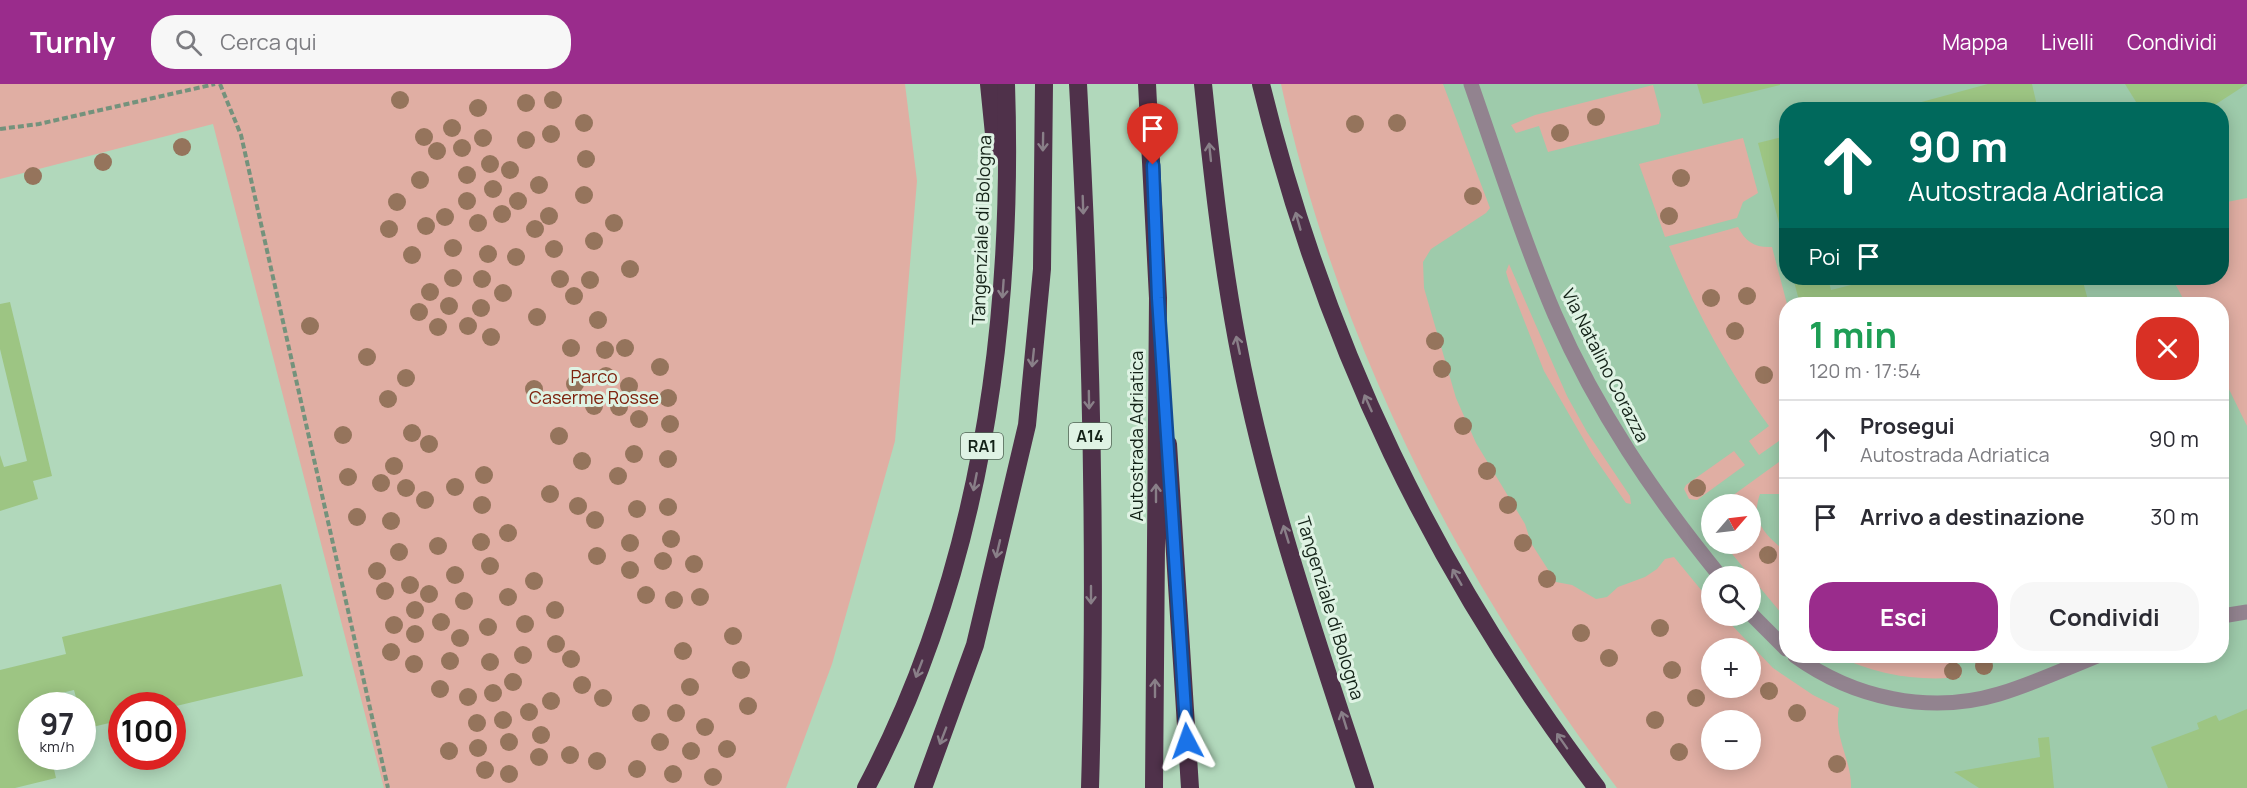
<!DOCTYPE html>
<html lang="it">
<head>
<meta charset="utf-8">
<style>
  body { margin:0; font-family:Manrope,sans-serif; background:#f7f7f7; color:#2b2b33; height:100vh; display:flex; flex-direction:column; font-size:22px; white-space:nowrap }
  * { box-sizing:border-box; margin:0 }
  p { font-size:20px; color:#7c7c81 }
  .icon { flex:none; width:33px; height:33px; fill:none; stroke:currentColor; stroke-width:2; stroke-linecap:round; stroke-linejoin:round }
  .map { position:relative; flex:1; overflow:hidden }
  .side { position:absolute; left:1779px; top:213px; width:450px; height:366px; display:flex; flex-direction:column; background:#fff; border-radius:24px; box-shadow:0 3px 15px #0003 }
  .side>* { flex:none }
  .hud { position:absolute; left:1779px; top:18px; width:450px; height:183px; border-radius:24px; box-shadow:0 3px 15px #0003; background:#00695c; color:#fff; overflow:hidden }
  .needle { width:39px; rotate:62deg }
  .tools { position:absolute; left:1701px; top:410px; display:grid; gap:12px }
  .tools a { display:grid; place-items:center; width:60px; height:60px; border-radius:50%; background:#fff; box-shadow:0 3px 15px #0003; font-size:30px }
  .speed { position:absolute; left:18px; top:608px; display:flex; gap:12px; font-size:30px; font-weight:700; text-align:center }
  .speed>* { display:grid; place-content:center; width:78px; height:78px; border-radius:50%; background:#fff; box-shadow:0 3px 15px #0003; line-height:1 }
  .speed small { font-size:15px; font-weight:400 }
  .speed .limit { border:9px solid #d22; background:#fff; color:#111 }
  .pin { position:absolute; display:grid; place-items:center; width:51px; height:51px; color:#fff; margin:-62px -26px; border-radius:50% 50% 50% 0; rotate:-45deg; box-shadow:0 0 6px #0007 }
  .pin .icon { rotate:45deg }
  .me { position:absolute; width:66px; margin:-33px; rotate:356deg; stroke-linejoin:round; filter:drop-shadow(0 0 4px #0008) }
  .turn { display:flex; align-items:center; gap:21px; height:126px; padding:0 30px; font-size:27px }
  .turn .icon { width:78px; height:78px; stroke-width:2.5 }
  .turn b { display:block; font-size:42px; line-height:51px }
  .then { display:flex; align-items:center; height:57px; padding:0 30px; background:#0003; gap:12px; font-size:22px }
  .round { display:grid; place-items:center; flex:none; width:63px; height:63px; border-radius:24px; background:#f7f7f7 }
  .overview { display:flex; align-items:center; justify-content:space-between; height:102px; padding:0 30px }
  h1 { font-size:36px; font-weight:700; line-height:45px; color:#1e9e55 }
  .cta { display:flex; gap:12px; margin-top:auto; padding:12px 30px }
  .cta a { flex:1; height:69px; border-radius:24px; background:#9a2c8c; color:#fff; font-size:24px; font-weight:700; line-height:69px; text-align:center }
  .cta a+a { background:#f7f7f7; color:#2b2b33 }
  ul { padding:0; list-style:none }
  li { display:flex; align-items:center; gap:18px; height:78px; padding:0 30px; border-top:2px solid #e1e1e2 }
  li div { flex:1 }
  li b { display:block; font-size:22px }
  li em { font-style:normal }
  header { display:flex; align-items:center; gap:36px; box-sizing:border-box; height:84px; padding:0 30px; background:#9a2c8c; color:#fff }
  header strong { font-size:28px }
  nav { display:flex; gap:33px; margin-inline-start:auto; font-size:21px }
  .search { width:420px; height:54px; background:#f7f7f7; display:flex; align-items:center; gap:15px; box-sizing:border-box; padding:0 21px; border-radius:24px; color:#7c7c81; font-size:22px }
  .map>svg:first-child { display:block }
  .built { fill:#9ecbab; fill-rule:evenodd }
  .green { fill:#e0aea3; fill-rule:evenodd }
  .building { fill:#9dc583 }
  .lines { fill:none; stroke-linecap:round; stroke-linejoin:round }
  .path { stroke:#74927c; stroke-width:4; stroke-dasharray:6 3; stroke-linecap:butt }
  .street { stroke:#92838f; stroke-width:15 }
  .highway { stroke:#4f314a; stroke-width:18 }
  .tree { fill:#95745c }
  .oneway { stroke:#897f88 }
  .route-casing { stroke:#114b97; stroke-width:15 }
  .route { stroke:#1a73e8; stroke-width:10 }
  .labels { text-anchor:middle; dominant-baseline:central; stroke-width:6; stroke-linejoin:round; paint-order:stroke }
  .shield { fill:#dff3e4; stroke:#506154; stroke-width:1.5 }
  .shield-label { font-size:16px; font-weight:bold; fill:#132217 }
  .street-label { font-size:18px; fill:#132217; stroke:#dff3e4 }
  .park-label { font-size:18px; fill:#7e230f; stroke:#dff3e4 }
</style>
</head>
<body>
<header>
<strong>Turnly</strong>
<div class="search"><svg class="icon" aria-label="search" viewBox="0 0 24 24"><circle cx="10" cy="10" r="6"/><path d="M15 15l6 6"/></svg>Cerca qui</div>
<nav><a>Mappa</a><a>Livelli</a><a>Condividi</a></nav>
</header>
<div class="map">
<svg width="2247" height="704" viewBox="0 0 2247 704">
  <rect width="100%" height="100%" fill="#b1d8bb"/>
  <path class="built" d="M1326 0H2247V704H1658L1527 503ZM1786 26H2222V194H1786ZM1786 220H2222V572H1786ZM1712 420H1750V459H1712ZM1712 492H1750V531H1712ZM1712 564H1750V603H1712ZM1712 636H1750V675H1712Z"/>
  <g class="green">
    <polygon points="0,0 905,0 917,97 895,357 832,580 786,704 384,704 213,40 0,95"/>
    <path d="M1281 0H1443L1490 124 1486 129 1431 165 1423 178 1424 204 1456 314 1476 359 1525 440 1531 459 1556 498 1572 501 1596 515 1607 513 1618 503 1645 493 1657 485 1665 475 1674 473 1711 518 1712 531H1722L1773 584 1813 611 1839 624C1833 653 1852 676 1851 704H1617C1458 493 1337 259 1281 0ZM1712 564H1750V603H1712ZM1712 636H1750V675H1712Z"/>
    <polygon points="1653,1 1661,31 1659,40 1548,68 1539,42 1516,49 1511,41 1535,31"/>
    <polygon points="1743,54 1758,109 1743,118 1737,134 1665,153 1639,80"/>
    <polygon points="2247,114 2247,342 2222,291 2222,220 2186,220 2172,194 2222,194 2222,119"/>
    <path d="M1738 143C1745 158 1756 164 1772 163L1787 220 1786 352 1759 371 1749 357 1769 342C1729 288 1694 224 1669 162Z"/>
    <polygon points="1509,180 1567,312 1587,348 1630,412 1631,420 1626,419 1592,370 1544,287 1509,198 1506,188"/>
    <polygon points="1734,367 1745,381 1697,416 1689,415 1684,405 1686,401"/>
    <path d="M1786 373V410H1760C1750 437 1766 452 1786 468V535L1723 459H1750V420H1721Z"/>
    <path d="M1836 572H1955L1961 593C1917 598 1876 590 1836 572Z"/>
  </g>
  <g class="building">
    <polygon points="1697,0 1780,0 1780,1 1703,20"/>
    <polygon points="1988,0 2032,0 2038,26 1892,26"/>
    <polygon points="2125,0 2247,0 2207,26 2141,26"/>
    <polygon points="1786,52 1786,166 1758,59"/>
    <polygon points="1793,194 1828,194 1831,206 1867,197 1866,194 2082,194 2089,220 1800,220"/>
    <polygon points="10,218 52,392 33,397 38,415 0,427 0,371 4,383 27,377 0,265 0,220"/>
    <polygon points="281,500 303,592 172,623 172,621 122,621 122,636 84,645 82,621 78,621 74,606 36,615 38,621 32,621 32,672 51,672 56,694 15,704 0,704 0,586 66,570 62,553"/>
    <polygon points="2247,625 2247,704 2168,704 2151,663 2199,645 2197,639 2216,631 2219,637"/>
    <polygon points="2049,653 2054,704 1979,704 1954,688 2040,673 2038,654"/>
  </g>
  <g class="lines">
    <g class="path">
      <polyline points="220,0 241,51 388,704"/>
      <polyline points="0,45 39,40 215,0"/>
    </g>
    <g class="street">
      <path d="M1471 0C1498 77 1523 156 1555 231 1597 327 1654 411 1720 492"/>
      <polyline points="1750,529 1786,565"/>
      <polyline points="2222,532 2247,528"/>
      <path d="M1795 572C1853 614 1929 631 1999 610 2032 600 2065 585 2097 572"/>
    </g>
    <g class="highway">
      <polyline points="989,0 996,70"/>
      <path d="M1078 0C1091 234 1097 470 1090 704"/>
      <polyline points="1147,0 1158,214 1154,704"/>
      <path d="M1203 0C1212 86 1221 171 1237 256 1265 408 1317 557 1365 704"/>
      <path d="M1261 0C1325 262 1434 488 1597 704"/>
      <polyline points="1168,360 1190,704"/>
      <path d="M866 704C980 488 1014 242 1006 0"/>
      <polyline points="923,704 975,561 1027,341 1042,185 1044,0"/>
    </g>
  </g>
  <g class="tree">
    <circle cx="400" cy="16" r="9"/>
    <circle cx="553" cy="16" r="9"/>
    <circle cx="526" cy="19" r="9"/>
    <circle cx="478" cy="24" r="9"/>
    <circle cx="1596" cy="33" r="9"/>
    <circle cx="584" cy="39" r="9"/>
    <circle cx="1397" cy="39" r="9"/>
    <circle cx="1355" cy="40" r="9"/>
    <circle cx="452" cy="44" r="9"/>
    <circle cx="1560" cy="49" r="9"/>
    <circle cx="551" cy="50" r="9"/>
    <circle cx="424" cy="53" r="9"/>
    <circle cx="483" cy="54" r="9"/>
    <circle cx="526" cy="56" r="9"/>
    <circle cx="182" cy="63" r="9"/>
    <circle cx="462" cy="64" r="9"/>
    <circle cx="437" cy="67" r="9"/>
    <circle cx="586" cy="75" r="9"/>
    <circle cx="103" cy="78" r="9"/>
    <circle cx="490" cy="80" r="9"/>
    <circle cx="510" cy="86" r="9"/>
    <circle cx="467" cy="91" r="9"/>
    <circle cx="33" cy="92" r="9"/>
    <circle cx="1681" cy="94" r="9"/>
    <circle cx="420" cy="96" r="9"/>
    <circle cx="539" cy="101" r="9"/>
    <circle cx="493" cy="105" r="9"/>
    <circle cx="584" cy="111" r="9"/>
    <circle cx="1473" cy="112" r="9"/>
    <circle cx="467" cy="117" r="9"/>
    <circle cx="518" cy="117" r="9"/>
    <circle cx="397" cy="118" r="9"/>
    <circle cx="502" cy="130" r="9"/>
    <circle cx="549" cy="132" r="9"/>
    <circle cx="1669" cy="132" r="9"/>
    <circle cx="445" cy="133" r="9"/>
    <circle cx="478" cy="139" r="9"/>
    <circle cx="614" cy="139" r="9"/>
    <circle cx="426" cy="142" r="9"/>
    <circle cx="389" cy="145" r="9"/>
    <circle cx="535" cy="145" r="9"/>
    <circle cx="594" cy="157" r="9"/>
    <circle cx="453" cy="164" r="9"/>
    <circle cx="554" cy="165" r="9"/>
    <circle cx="488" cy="170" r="9"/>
    <circle cx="412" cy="171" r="9"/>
    <circle cx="516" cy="173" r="9"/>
    <circle cx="630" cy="185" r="9"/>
    <circle cx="453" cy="194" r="9"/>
    <circle cx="482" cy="195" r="9"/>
    <circle cx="560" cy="195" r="9"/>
    <circle cx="590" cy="196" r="9"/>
    <circle cx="430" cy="208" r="9"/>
    <circle cx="503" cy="209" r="9"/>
    <circle cx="574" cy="212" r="9"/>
    <circle cx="1747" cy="212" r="9"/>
    <circle cx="1711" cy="214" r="9"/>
    <circle cx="449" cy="222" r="9"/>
    <circle cx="481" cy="224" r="9"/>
    <circle cx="419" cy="228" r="9"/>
    <circle cx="537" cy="233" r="9"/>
    <circle cx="598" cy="236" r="9"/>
    <circle cx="310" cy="242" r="9"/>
    <circle cx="468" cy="242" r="9"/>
    <circle cx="438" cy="243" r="9"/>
    <circle cx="1735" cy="247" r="9"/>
    <circle cx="491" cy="253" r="9"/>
    <circle cx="1435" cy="257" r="9"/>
    <circle cx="571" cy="264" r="9"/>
    <circle cx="625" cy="264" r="9"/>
    <circle cx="605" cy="266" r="9"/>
    <circle cx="367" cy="273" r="9"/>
    <circle cx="660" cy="283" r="9"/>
    <circle cx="1442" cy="285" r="9"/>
    <circle cx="1764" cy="291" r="9"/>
    <circle cx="606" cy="292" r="9"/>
    <circle cx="406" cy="294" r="9"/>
    <circle cx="575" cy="300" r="9"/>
    <circle cx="629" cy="302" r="9"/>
    <circle cx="534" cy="305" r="9"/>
    <circle cx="668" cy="314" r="9"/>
    <circle cx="388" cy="315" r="9"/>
    <circle cx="594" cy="322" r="9"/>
    <circle cx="619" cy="323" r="9"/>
    <circle cx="639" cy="335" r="9"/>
    <circle cx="670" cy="340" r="9"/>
    <circle cx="1463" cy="342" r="9"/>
    <circle cx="412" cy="349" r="9"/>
    <circle cx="343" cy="351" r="9"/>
    <circle cx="559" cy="352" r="9"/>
    <circle cx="429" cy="360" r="9"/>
    <circle cx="634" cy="370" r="9"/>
    <circle cx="668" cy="375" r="9"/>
    <circle cx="582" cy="377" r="9"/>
    <circle cx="394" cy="382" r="9"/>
    <circle cx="1487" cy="387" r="9"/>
    <circle cx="484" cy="391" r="9"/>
    <circle cx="618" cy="392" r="9"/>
    <circle cx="348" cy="393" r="9"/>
    <circle cx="381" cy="399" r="9"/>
    <circle cx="455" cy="403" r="9"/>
    <circle cx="406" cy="404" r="9"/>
    <circle cx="1697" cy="404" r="9"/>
    <circle cx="550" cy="410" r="9"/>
    <circle cx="425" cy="416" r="9"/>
    <circle cx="482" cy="421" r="9"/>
    <circle cx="1508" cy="421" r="9"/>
    <circle cx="578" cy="422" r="9"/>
    <circle cx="668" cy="423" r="9"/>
    <circle cx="637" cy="425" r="9"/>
    <circle cx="357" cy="433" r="9"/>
    <circle cx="595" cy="436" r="9"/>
    <circle cx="391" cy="437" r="9"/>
    <circle cx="508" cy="449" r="9"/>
    <circle cx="671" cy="455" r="9"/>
    <circle cx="481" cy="458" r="9"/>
    <circle cx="630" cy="459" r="9"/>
    <circle cx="1523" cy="459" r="9"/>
    <circle cx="438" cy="462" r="9"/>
    <circle cx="399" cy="468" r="9"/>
    <circle cx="1768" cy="471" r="9"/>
    <circle cx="597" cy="472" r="9"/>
    <circle cx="663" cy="477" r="9"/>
    <circle cx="694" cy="480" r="9"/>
    <circle cx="490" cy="482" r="9"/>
    <circle cx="630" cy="486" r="9"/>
    <circle cx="377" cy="487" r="9"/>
    <circle cx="455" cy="491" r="9"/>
    <circle cx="1547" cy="495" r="9"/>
    <circle cx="534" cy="497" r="9"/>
    <circle cx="410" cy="501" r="9"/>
    <circle cx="385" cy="507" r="9"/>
    <circle cx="429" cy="510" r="9"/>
    <circle cx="646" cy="511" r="9"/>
    <circle cx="508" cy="513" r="9"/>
    <circle cx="700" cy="513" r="9"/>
    <circle cx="674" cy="516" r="9"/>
    <circle cx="464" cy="517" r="9"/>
    <circle cx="415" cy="526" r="9"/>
    <circle cx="555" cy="526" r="9"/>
    <circle cx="441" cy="538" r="9"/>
    <circle cx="525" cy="540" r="9"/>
    <circle cx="394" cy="541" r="9"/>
    <circle cx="488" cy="543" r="9"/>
    <circle cx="1660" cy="544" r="9"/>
    <circle cx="1581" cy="549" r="9"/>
    <circle cx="415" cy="550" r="9"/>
    <circle cx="733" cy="552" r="9"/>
    <circle cx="460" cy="554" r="9"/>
    <circle cx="556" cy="560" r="9"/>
    <circle cx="683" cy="567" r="9"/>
    <circle cx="391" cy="568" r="9"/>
    <circle cx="523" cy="571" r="9"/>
    <circle cx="1609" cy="574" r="9"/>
    <circle cx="571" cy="575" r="9"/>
    <circle cx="450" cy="577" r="9"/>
    <circle cx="490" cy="578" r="9"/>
    <circle cx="414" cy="580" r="9"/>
    <circle cx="1984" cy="582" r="9"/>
    <circle cx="741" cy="586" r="9"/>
    <circle cx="1672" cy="586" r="9"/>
    <circle cx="1953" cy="587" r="9"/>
    <circle cx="513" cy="598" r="9"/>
    <circle cx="582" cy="601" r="9"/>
    <circle cx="690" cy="603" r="9"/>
    <circle cx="440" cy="605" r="9"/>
    <circle cx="1769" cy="607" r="9"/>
    <circle cx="493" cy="609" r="9"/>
    <circle cx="468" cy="613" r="9"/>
    <circle cx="603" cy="614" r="9"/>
    <circle cx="1696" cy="614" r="9"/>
    <circle cx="551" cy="617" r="9"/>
    <circle cx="748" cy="622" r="9"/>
    <circle cx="529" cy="628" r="9"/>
    <circle cx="641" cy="629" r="9"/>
    <circle cx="676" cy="629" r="9"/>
    <circle cx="1797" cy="629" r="9"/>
    <circle cx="503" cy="636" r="9"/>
    <circle cx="1655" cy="636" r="9"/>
    <circle cx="477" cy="639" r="9"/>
    <circle cx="705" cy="643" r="9"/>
    <circle cx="541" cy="651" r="9"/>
    <circle cx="509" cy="658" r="9"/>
    <circle cx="660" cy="658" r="9"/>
    <circle cx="478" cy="664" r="9"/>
    <circle cx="727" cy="665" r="9"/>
    <circle cx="449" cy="667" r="9"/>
    <circle cx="691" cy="667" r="9"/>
    <circle cx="1679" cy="668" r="9"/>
    <circle cx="570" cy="671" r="9"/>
    <circle cx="539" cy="673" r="9"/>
    <circle cx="597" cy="677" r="9"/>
    <circle cx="1837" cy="680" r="9"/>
    <circle cx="637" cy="685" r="9"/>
    <circle cx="485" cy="686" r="9"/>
    <circle cx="509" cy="690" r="9"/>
    <circle cx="673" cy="690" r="9"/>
    <circle cx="713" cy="693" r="9"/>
  </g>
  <defs><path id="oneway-shaft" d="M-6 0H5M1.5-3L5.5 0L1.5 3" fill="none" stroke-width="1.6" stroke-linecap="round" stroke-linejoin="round" transform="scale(1.5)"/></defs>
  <g class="oneway">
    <use href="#oneway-shaft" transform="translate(1043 58) rotate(91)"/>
    <use href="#oneway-shaft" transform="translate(1210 68) rotate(-96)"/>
    <use href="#oneway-shaft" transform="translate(1083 121) rotate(88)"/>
    <use href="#oneway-shaft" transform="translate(1298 137) rotate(-106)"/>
    <use href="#oneway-shaft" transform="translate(1003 205) rotate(94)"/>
    <use href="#oneway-shaft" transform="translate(1238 261) rotate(-102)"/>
    <use href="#oneway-shaft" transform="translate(1033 274) rotate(96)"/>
    <use href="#oneway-shaft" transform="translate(1089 316) rotate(89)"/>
    <use href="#oneway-shaft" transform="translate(1368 319) rotate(-114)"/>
    <use href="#oneway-shaft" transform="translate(975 398) rotate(101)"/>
    <use href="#oneway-shaft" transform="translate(1156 409) rotate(-90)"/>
    <use href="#oneway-shaft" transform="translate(1286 450) rotate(-107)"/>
    <use href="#oneway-shaft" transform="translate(998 465) rotate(103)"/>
    <use href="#oneway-shaft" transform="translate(1457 493) rotate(-120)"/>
    <use href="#oneway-shaft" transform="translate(1091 511) rotate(90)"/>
    <use href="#oneway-shaft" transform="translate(919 585) rotate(111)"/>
    <use href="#oneway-shaft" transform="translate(1155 604) rotate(-90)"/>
    <use href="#oneway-shaft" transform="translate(1344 636) rotate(-107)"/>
    <use href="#oneway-shaft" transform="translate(943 652) rotate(111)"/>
    <use href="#oneway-shaft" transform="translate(1562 657) rotate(-125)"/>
  </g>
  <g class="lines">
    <defs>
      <polyline id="route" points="1153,81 1158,214 1187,657"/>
    </defs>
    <use href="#route" class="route-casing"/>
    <use href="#route" class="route"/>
  </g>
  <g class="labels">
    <g class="shield">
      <rect x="1069" y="339" width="42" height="26" rx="4.5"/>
      <rect x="961" y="349" width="42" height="26" rx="4.5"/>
    </g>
    <g class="shield-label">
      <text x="1090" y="352">A14</text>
      <text x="982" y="362">RA1</text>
    </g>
    <g class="street-label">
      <text transform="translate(981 146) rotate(-88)">Tangenziale di Bologna</text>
      <text transform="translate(1606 281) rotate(63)">Via Natalino Corazza</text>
      <text transform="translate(1136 352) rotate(-90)">Autostrada Adriatica</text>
      <text transform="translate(1331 524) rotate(73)">Tangenziale di Bologna</text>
    </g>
    <g class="park-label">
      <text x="594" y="292">Parco<tspan x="594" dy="21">Caserme Rosse</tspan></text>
    </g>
  </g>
</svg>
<div class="tools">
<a><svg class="needle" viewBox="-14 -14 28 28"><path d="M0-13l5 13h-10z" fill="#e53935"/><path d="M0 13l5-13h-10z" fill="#7c7c81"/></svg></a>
<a><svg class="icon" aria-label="search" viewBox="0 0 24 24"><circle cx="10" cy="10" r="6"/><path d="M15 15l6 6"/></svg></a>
<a>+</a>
<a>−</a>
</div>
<div class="speed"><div>97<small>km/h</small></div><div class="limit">100</div></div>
<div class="pin" style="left:1153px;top:81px;background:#d93025"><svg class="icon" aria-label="arrive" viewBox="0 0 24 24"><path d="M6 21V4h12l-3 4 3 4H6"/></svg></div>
<svg class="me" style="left:1187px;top:657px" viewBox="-20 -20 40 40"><path d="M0-17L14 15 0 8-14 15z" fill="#1a73e8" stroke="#fff" stroke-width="4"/></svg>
<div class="hud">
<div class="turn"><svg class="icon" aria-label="ahead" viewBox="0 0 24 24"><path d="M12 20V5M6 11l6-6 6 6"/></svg><div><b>90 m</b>Autostrada Adriatica</div></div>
<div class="then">Poi<svg class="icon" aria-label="arrive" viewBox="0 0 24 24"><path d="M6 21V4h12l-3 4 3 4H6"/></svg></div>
</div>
<section class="side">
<div class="overview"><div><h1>1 min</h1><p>120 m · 17:54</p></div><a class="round" style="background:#d93025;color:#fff"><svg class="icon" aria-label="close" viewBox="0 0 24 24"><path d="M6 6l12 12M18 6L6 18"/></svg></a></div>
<ul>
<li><svg class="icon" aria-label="ahead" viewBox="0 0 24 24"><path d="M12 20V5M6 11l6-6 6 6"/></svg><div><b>Prosegui</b><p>Autostrada Adriatica</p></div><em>90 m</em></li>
<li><svg class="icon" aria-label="arrive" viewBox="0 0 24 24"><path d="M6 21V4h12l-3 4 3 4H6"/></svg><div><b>Arrivo a destinazione</b></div><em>30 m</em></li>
</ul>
<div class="cta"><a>Esci</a><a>Condividi</a></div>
</section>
</div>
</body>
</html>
